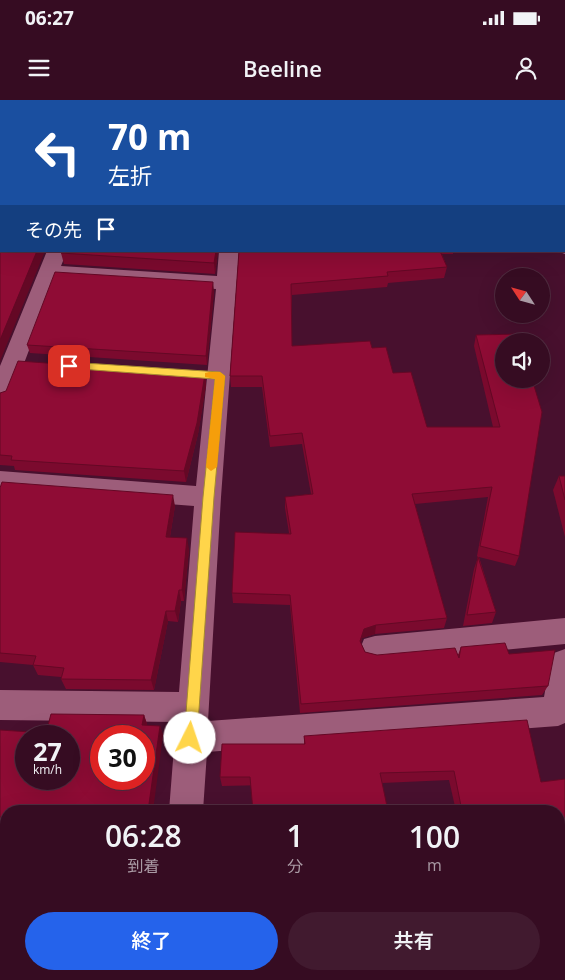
<!DOCTYPE html>
<html lang="ja">
<head>
<meta charset="utf-8">
<style>
  body { margin:0; font-family:"Open Sans","Noto Sans JP",sans-serif; background:#411a2f; color:#f1f3f6; height:100vh; display:flex; flex-direction:column; font-size:19px; white-space:nowrap }
  * { box-sizing:border-box; margin:0 }
  p { font-size:16px; color:#aa9ba5 }
  .icon { flex:none; width:28px; height:28px; fill:none; stroke:currentColor; stroke-width:2; stroke-linecap:round; stroke-linejoin:round }
  .map { position:relative; flex:1; overflow:hidden }
  .details { position:absolute; left:0px; top:705px; width:565px; height:175px; display:flex; flex-direction:column; background:#360c22; border-radius:20px 20px 0 0; box-shadow:0 5px 20px #0002,0 0 0 1px #502c40 }
  .details>* { flex:none }
  .top-card { position:absolute; left:0px; top:0px; width:565px; height:152px; box-shadow:0 5px 20px #0002,0 0 0 1px #502c40; background:#1a4fa0; color:#fff; overflow:hidden }
  .needle { width:32px; rotate:306deg }
  .fabs { position:absolute; left:495px; top:168px; display:grid; gap:10px }
  .fabs a { display:grid; place-items:center; width:55px; height:55px; border-radius:50%; background:#360c22; box-shadow:0 5px 20px #0002,0 0 0 1px #502c40; font-size:25px }
  .speed { position:absolute; left:15px; top:625px; display:flex; gap:10px; font-size:25px; font-weight:700; text-align:center }
  .speed>* { display:grid; place-content:center; width:65px; height:65px; border-radius:50%; background:#360c22; box-shadow:0 5px 20px #0002,0 0 0 1px #502c40; line-height:1 }
  .speed small { font-size:12px; font-weight:400 }
  .speed .limit { border:8px solid #d22; background:#fff; color:#111 }
  .pin { position:absolute; display:grid; place-items:center; width:42px; height:42px; color:#fff; margin:-21px; border-radius:10px; box-shadow:0 2px 8px #0006 }
  .me { position:absolute; width:55px; margin:-28px; rotate:4deg; stroke-linejoin:round; filter:drop-shadow(0 0 4px #0008) }
  .turn { display:flex; align-items:center; gap:18px; height:105px; padding:0 25px; font-size:22px }
  .turn .icon { width:65px; height:65px; stroke-width:2.5 }
  .turn b { display:block; font-size:35px; line-height:42px }
  .then { display:flex; align-items:center; height:48px; padding:0 25px; background:#0003; gap:10px; font-size:19px }
  .eta { display:flex; justify-content:space-evenly; align-items:center; height:85px; text-align:center }
  .eta b { font-size:30px; font-weight:600; line-height:35px }
  .button { display:flex; gap:10px; margin-top:auto; padding:10px 25px }
  .button a { flex:1; height:58px; border-radius:30px; background:#2563eb; color:#fff; font-size:20px; font-weight:600; line-height:58px; text-align:center }
  .button a+a { background:#411a2f; color:#f1f3f6 }
  .status { display:flex; justify-content:space-between; align-items:center; height:35px; padding:0 25px; background:#360c22; direction:ltr }
  .status svg { height:14px; fill:currentColor }
  header { display:flex; justify-content:space-between; align-items:center; height:65px; padding:0 25px; background:#360c22; font-size:22px; font-weight:600 }
  .map>svg:first-child { display:block }
  .lines { fill:none; stroke-linecap:round; stroke-linejoin:round }
  .minor { fill:#9d5d7a; fill-rule:evenodd }
  .secondary { fill:#96668d; fill-rule:evenodd }
  .rail-casing { stroke:#a3788d; stroke-width:4 }
  .rail { stroke:#48102e; stroke-width:2.5; stroke-dasharray:8; stroke-linecap:butt }
  .wall { fill:#7b0a2e }
  .shaded-wall { fill:#640825 }
  .building { fill:#8f0c35; stroke:#640825; fill-rule:evenodd }
  .route { fill:#ffd54a; stroke:#a68a30 }
  .slow { fill:#f59e0b }
</style>
</head>
<body>
<div class="status"><b>06:27</b><svg viewBox="0 0 49 12"><path d="M0 12V9h3v3zM5 12V6h3v6zM10 12V3h3v9zM15 12V0h3v12zM26 1h20v11H26zM47 4h2v5h-2z"/></svg></div>
<header><svg class="icon" aria-label="menu" viewBox="0 0 24 24"><path d="M4 6h16M4 12h16M4 18h16"/></svg>Beeline<svg class="icon" aria-label="person" viewBox="0 0 24 24"><circle cx="12" cy="8" r="4"/><path d="M4 21q1-7 8-7t8 7"/></svg></header>
<div class="map">
<svg width="565" height="880" viewBox="0 0 565 880">
  <rect width="100%" height="100%" fill="#48102e"/>
  <g class="lines">
    <g class="minor">
      <polygon points="47,151 67,151 61,166 217,176 219,151 239,151 221,397 208,621 544,597 550,563 554,553 565,549 565,623 558,626 207,652 203,711 169,711 176,622 0,620 0,590 179,592 194,406 0,391 0,371 196,386 216,189 56,179 12,295 8,301 0,303 0,266"/>
      <polygon points="565,518 565,544 375,562 364,559 360,549 364,539 375,536"/>
      <rect x="559" y="773" width="6" height="36"/>
      <rect x="158" y="874" width="38" height="6"/>
    </g>
    <polygon class="secondary" points="564,139 565,139 565,154 557,151 564,151"/>
    <defs>
      <g id="rail">
        <polyline points="0,9 1,7"/>
        <polyline points="0,23 1,21"/>
      </g>
    </defs>
    <use href="#rail" class="rail-casing"/>
    <use href="#rail" class="rail"/>
  </g>
  <g class="wall">
    <polygon points="545,0 565,0 565,63 564,59 564,1 546,1"/>
    <polygon points="61,151 218,151 215,174 64,164 61,153"/>
    <polygon points="239,151 453,151 453,154 442,154 447,167 444,178 388,183 387,187 292,195 292,246 372,248 393,273 427,327 493,327 474,246 476,235 520,234 519,456 515,466 479,457 496,512 492,523 463,526 474,469 478,457 477,456 488,397 415,404 447,518 444,528 375,534 362,538 361,543 365,552 377,555 458,555 461,547 509,554 548,586 542,595 300,613 290,505 233,503 232,493 289,433 285,408 285,397 311,394 302,344 270,347 262,287 231,287 230,276"/>
    <polygon points="214,191 207,265 30,253 27,245"/>
    <polygon points="205,274 206,285 198,334 186,382 15,370 14,366 0,365 0,293"/>
    <polygon points="559,376 565,376 565,437 553,390"/>
    <polygon points="0,388 175,406 170,437 189,449 184,501 181,501 178,522 168,521 154,590 66,589 61,579 61,577 38,575 33,565 0,562"/>
    <polygon points="144,615 147,624 147,626 160,626 163,635 6,711 6,724 0,723 0,630 46,633"/>
    <polygon points="304,636 541,682 565,679 565,772 563,771 559,775 559,711 456,711 449,680 382,683 222,686 220,677 304,644"/>
  </g>
  <g class="shaded-wall">
    <polygon points="37,151 45,151 0,261 0,240"/>
    <polygon points="216,151 218,151 215,174 214,163"/>
    <polygon points="213,182 214,191 207,265 206,256"/>
    <polygon points="205,274 206,285 198,334 186,382 184,371"/>
    <polygon points="173,395 175,406 168,448 166,437"/>
    <polygon points="187,438 189,449 184,501 182,490"/>
    <polygon points="179,490 181,501 178,522 175,511"/>
    <polygon points="166,511 168,521 154,590 151,580"/>
    <polygon points="376,525 375,534 362,538 358,550 360,541 364,529"/>
    <polygon points="144,615 147,624 145,634 142,625"/>
    <polygon points="160,626 163,635 153,711 148,711"/>
    <polygon points="118,874 122,874 122,880 117,880"/>
  </g>
  <g class="building">
    <polygon points="58,0 500,0 501,1 57,1"/>
    <polygon points="551,0 565,0 565,44 564,40 564,1 551,1"/>
    <polygon points="1,72 1,151 37,151 0,240 0,74"/>
    <polygon points="61,151 216,151 214,163 61,153"/>
    <polygon points="239,151 440,151 447,167 387,172 388,176 291,184 292,246 370,241 372,248 386,247 393,273 411,272 427,327 500,327 476,235 520,234 522,241 504,241 504,279 532,279 542,312 519,456 480,446 492,387 412,394 447,518 376,525 364,529 360,541 365,552 377,555 455,548 459,558 461,547 505,543 509,554 555,550 548,586 301,604 290,495 232,493 235,432 291,434 285,397 313,394 302,333 270,336 262,276 230,276"/>
    <polygon points="55,172 213,182 206,256 27,245"/>
    <polygon points="18,261 205,274 197,323 184,371 11,360 12,356 0,355 0,293 6,291"/>
    <polygon points="559,376 565,376 565,400"/>
    <polygon points="2,382 173,395 166,437 187,438 182,490 179,490 175,511 166,511 151,580 61,579 64,568 33,565 36,556 0,553 0,388"/>
    <polygon points="478,457 496,512 467,515"/>
    <path d="M51 614 144 615 142 625 160 626 148 711H6V717H0V630L46 633ZM26 636H69V679H26ZM101 636H144V679H101Z"/>
    <polygon points="527,620 541,682 565,679 565,769 559,770 559,711 462,711 454,671 380,673 388,711 253,711 250,677 220,677 222,644 305,644 304,636"/>
    <polygon points="0,789 6,789 6,874 118,874 117,880 0,880"/>
    <polygon points="219,874 475,874 477,880 219,880"/>
  </g>
  <polygon class="route" points="69,262 220,272 225,276 214,397 197,638 195,643 190,645 185,643 184,638 203,397 215,279 66,268 66,263"/>
  <polygon class="slow" points="209,272 220,272 225,276 217,367 211,371 206,367 215,279 205,277 205,273"/>
</svg>
<div class="fabs">
<a><svg class="needle" viewBox="-14 -14 28 28"><path d="M0-13l5 13h-10z" fill="#e53935"/><path d="M0 13l5-13h-10z" fill="#aa9ba5"/></svg></a>
<a><svg class="icon" aria-label="sound" viewBox="0 0 24 24"><path d="M4 9h4l5-4v14l-5-4H4zM17 9q2 3 0 6"/></svg></a>
</div>
<div class="speed"><div>27<small>km/h</small></div><div class="limit">30</div></div>
<div class="pin" style="left:69px;top:266px;background:#d93025"><svg class="icon" aria-label="arrive" viewBox="0 0 24 24"><path d="M6 21V4h12l-3 4 3 4H6"/></svg></div>
<svg class="me" style="left:190px;top:638px" viewBox="-20 -20 40 40"><circle r="19" fill="#fff"/><path d="M0-13L10 11 0 6-10 11z" fill="#ffd54a"/></svg>
<div class="top-card">
<div class="turn"><svg class="icon" aria-label="left" viewBox="0 0 24 24"><path d="M17 20v-9H6M10 6l-5 5 5 5"/></svg><div><b>70 m</b>左折</div></div>
<div class="then">その先<svg class="icon" aria-label="arrive" viewBox="0 0 24 24"><path d="M6 21V4h12l-3 4 3 4H6"/></svg></div>
</div>
<section class="details">
<div class="eta">
<div><b>06:28</b><p>到着</p></div>
<div><b>1</b><p>分</p></div>
<div><b>100</b><p>m</p></div>
</div>
<div class="button"><a>終了</a><a>共有</a></div>
</section>
</div>
</body>
</html>
